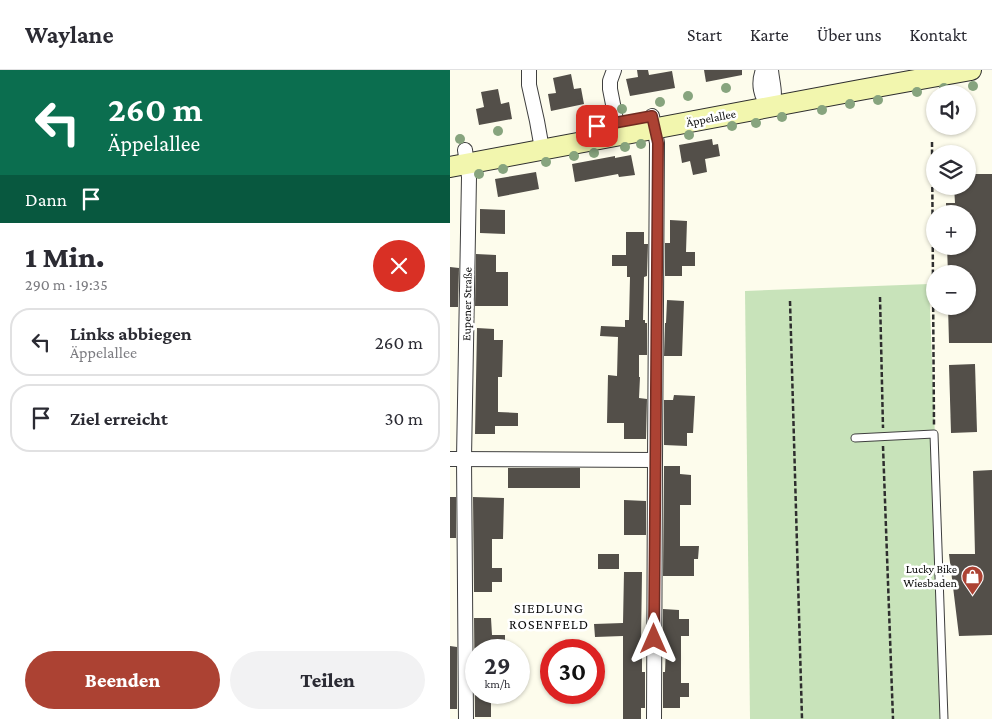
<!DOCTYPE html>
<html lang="de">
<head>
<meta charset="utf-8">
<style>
  body { margin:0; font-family:"Crimson Pro",serif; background:#f2f2f3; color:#2b2b33; height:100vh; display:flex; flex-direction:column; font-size:19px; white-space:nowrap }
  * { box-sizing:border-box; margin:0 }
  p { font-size:16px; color:#7c7c81 }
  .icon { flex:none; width:28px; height:28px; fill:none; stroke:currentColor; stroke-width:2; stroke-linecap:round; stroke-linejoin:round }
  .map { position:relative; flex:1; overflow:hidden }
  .drawer { display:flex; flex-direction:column; background:#fff; width:450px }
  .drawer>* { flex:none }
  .top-card { background:#0b6e4f; color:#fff; overflow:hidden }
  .controls { position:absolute; left:476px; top:15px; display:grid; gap:10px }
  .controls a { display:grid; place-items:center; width:50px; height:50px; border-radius:50%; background:#fff; box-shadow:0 1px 4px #0004; font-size:25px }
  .speed { position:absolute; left:15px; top:569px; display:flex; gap:10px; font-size:25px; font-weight:700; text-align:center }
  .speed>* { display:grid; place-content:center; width:65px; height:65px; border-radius:50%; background:#fff; box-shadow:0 1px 4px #0004; line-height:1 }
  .speed small { font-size:12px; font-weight:400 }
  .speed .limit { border:8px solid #d22; background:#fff; color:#111 }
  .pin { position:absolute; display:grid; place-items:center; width:42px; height:42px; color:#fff; margin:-21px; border-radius:10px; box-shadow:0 2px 8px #0006 }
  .me { position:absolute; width:55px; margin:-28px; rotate:0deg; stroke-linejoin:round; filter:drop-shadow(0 0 4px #0008) }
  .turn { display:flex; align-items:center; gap:18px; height:105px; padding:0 25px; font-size:22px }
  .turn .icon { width:65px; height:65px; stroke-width:2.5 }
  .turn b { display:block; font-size:35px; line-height:42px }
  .then { display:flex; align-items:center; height:48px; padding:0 25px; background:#0003; gap:10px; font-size:19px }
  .round { display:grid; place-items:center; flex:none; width:52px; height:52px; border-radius:26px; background:#f2f2f3 }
  .overview { display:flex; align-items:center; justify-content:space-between; height:85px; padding:0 25px }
  h1 { font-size:30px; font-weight:800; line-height:38px }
  .button { display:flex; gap:10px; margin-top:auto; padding:10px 25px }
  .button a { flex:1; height:58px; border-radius:30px; background:#ac4233; color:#fff; font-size:20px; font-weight:800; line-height:58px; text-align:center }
  .button a+a { background:#f2f2f3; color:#2b2b33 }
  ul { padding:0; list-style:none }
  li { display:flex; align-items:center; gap:15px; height:68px; margin:0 10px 8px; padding:0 15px; border:2px solid #e1e1e2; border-radius:20px }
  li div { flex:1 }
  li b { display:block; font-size:19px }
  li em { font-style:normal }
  header { display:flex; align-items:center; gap:30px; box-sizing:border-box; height:70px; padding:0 25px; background:#fff; border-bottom:1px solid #e1e1e2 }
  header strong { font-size:24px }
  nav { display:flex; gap:28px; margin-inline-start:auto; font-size:18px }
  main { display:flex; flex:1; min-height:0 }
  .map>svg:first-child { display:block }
  .green { fill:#c8e3ba }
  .building { fill:#534f49 }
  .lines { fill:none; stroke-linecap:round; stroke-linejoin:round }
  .lane-casing { stroke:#3f3f3f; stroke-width:9 }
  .street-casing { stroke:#3f3f3f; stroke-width:16 }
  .secondary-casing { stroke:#2e2e2e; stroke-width:22 }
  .path { stroke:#2e2e2e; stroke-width:2.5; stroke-dasharray:5 2.5; stroke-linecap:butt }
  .lane { stroke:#fff; stroke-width:7 }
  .street { stroke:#fff; stroke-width:14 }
  .secondary { stroke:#f2f6ae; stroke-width:20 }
  .tree { fill:#87a47e }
  .route-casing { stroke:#702b21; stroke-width:12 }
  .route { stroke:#ac4233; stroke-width:9 }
  .labels { text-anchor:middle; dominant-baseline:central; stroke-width:5; stroke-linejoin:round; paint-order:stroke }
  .street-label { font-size:12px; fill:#0c0c0c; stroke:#fff }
  .poi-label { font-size:12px; fill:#0c0c0c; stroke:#fff; text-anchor:end }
  .neighbourhood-label { font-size:14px; letter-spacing:1px; fill:#0c0c0c; stroke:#fff }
</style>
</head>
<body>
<header>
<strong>Waylane</strong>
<nav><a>Start</a><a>Karte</a><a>Über uns</a><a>Kontakt</a></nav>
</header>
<main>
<section class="drawer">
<div class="top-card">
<div class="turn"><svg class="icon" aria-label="left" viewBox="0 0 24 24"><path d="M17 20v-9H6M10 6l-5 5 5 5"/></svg><div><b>260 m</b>Äppelallee</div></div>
<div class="then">Dann<svg class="icon" aria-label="arrive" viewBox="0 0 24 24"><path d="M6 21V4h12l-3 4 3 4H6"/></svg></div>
</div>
<div class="overview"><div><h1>1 Min.</h1><p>290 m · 19:35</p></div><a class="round" style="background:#d93025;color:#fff"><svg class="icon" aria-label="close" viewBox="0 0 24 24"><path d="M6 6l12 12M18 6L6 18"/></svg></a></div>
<ul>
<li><svg class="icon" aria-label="left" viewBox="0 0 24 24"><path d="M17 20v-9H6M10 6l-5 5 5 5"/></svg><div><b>Links abbiegen</b><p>Äppelallee</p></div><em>260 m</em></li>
<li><svg class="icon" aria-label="arrive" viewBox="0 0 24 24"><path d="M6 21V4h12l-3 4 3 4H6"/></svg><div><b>Ziel erreicht</b></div><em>30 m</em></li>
</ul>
<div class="button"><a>Beenden</a><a>Teilen</a></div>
</section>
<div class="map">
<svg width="542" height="649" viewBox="0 0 542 649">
  <rect width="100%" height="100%" fill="#fdfcec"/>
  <polygon class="green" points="479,214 496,649 300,649 295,221"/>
  <g class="building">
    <polygon points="187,0 198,0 199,5 222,1 225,18 180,26 176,9 188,7"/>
    <polygon points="254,0 292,0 292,5 256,12"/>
    <polygon points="121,4 124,19 131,18 134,34 101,41 98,24 106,23 103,8"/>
    <polygon points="48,19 51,34 59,32 62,49 29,55 26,39 34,37 31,22"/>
    <polygon points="262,69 263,75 268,74 270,86 255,89 257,102 243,105 240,91 232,93 229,75"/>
    <polygon points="181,85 185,105 169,107 168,104 125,112 122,94 165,86 165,88"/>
    <polygon points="86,102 89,119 48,127 45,109"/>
    <polygon points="518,104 542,104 542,273 499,273 498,236 518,236 518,204 498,204 497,176 518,176 518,144 496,144 496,133 505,133 504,116 518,116"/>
    <polygon points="30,139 55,140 55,164 30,163"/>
    <polygon points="220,150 237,151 236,182 245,182 245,196 232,196 232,206 215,206 215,173 220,173"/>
    <polygon points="176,162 194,162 194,174 198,174 197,206 194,207 193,250 195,250 195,253 197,253 197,285 189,285 189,307 190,307 189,328 197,329 196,369 174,369 174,353 157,353 158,305 167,306 168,267 150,266 151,256 175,257 175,250 179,250 180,207 177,207 177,196 162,196 162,185 176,185"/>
    <polygon points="26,184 46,185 46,202 58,202 58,236 25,236"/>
    <polygon points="0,197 9,198 8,237 0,237"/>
    <polygon points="217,230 234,231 232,286 214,286 215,253 216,253"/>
    <polygon points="27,258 44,259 44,270 53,270 52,307 48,307 48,342 68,343 68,356 45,356 45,364 25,364"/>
    <polygon points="525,294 527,362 501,363 499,295"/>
    <polygon points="224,325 245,326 243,363 237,363 237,376 214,375 214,330 223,330"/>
    <polygon points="214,396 230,396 230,404 241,405 241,435 230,435 230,476 249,476 248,489 244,489 244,506 213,506"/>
    <rect x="58" y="398" width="72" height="20"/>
    <polygon points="542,400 542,565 509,566 499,484 525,484 523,401"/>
    <rect x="0" y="427" width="6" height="41"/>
    <polygon points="23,427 54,428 53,469 42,469 42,498 52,498 52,512 42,512 42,522 24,522"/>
    <polygon points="174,430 196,431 196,465 174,465"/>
    <rect x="148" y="484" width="21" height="15"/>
    <polygon points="174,502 192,502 191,572 192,572 192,602 195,602 195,638 191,638 191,649 173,649 173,566 145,567 144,554 173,553"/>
    <polygon points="213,539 229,540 229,549 239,549 239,566 231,566 231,613 239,613 239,627 230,627 230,638 213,638 213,602 215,602 216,576 213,576"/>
    <polygon points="24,548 41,548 42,565 55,565 55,577 42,577 42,580 26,580 26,622 41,622 41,647 25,647"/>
    <polygon points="0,576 7,577 7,639 0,639"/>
  </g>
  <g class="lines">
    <defs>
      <polyline id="lane" points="405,368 484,364 494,649"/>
      <g id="street">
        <polyline points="79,0 79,15 87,51 92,79"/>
        <polyline points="164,0 160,11 160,19 169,65"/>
        <path d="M313 0C308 13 310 28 321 37 327 25 322 13 321 0"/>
        <polyline points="202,46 207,73 205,390 204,649"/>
        <polyline points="15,80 19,107 14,388 16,649"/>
        <polyline points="0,389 205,390"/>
      </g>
      <polyline id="secondary" points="0,97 410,20 521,0"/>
    </defs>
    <use href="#lane" class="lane-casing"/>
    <use href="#street" class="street-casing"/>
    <use href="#secondary" class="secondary-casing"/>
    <g class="path">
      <polyline points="482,72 484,355"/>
      <polyline points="430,227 433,358"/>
      <polyline points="340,231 352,649"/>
      <polyline points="433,376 443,649"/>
    </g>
    <use href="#lane" class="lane"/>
    <use href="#street" class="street"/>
    <use href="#secondary" class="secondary"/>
  </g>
  <g class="tree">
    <circle cx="523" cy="16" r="5"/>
    <circle cx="276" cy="18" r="5"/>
    <circle cx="494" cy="18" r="5"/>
    <circle cx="467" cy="22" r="5"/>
    <circle cx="238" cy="26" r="5"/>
    <circle cx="428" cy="30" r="5"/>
    <circle cx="210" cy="32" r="5"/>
    <circle cx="400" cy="34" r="5"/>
    <circle cx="172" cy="39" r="5"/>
    <circle cx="372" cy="40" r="5"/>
    <circle cx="135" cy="45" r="5"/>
    <circle cx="332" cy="47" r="5"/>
    <circle cx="306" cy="53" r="5"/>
    <circle cx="282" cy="56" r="5"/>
    <circle cx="48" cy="61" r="5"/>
    <circle cx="239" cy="65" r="5"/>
    <circle cx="10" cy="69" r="5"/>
    <circle cx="191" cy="74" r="5"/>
    <circle cx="175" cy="77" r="5"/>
    <circle cx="144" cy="83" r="5"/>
    <circle cx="124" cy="86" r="5"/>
    <circle cx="96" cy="92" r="5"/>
    <circle cx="53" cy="99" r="5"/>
    <circle cx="29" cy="104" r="5"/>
  </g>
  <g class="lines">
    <defs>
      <polyline id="route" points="147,56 202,46 208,73 204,569"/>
    </defs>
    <use href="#route" class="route-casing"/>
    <use href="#route" class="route"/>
  </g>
  <defs>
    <symbol id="shop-pin" viewBox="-11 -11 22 30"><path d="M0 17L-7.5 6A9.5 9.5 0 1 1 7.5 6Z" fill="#ac4233" stroke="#fff"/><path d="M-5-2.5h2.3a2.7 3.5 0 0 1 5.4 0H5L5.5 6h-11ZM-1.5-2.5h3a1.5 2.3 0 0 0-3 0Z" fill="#fff"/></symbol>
  </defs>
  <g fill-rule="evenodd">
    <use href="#shop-pin" x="510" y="494" width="25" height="34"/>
  </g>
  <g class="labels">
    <g class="street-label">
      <text transform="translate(261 48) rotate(-11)">Äppelallee</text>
      <text transform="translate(17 234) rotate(-89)">Eupener Straße</text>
    </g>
    <g class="poi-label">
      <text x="507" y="499">Lucky Bike<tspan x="507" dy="14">Wiesbaden</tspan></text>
    </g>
    <g class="neighbourhood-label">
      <text x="99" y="538">SIEDLUNG<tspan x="99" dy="16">ROSENFELD</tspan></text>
    </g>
  </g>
</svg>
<div class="controls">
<a><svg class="icon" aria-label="sound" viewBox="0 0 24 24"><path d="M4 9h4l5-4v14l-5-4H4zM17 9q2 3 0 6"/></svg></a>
<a><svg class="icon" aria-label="layers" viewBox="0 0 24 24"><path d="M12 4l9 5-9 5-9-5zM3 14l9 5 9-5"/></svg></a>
<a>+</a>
<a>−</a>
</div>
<div class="speed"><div>29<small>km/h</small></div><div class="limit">30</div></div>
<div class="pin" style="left:147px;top:56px;background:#d93025"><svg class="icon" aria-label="arrive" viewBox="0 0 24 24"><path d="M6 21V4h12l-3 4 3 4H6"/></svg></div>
<svg class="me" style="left:204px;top:569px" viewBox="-20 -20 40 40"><path d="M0-17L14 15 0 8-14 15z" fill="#ac4233" stroke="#fff" stroke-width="4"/></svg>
</div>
</main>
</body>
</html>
